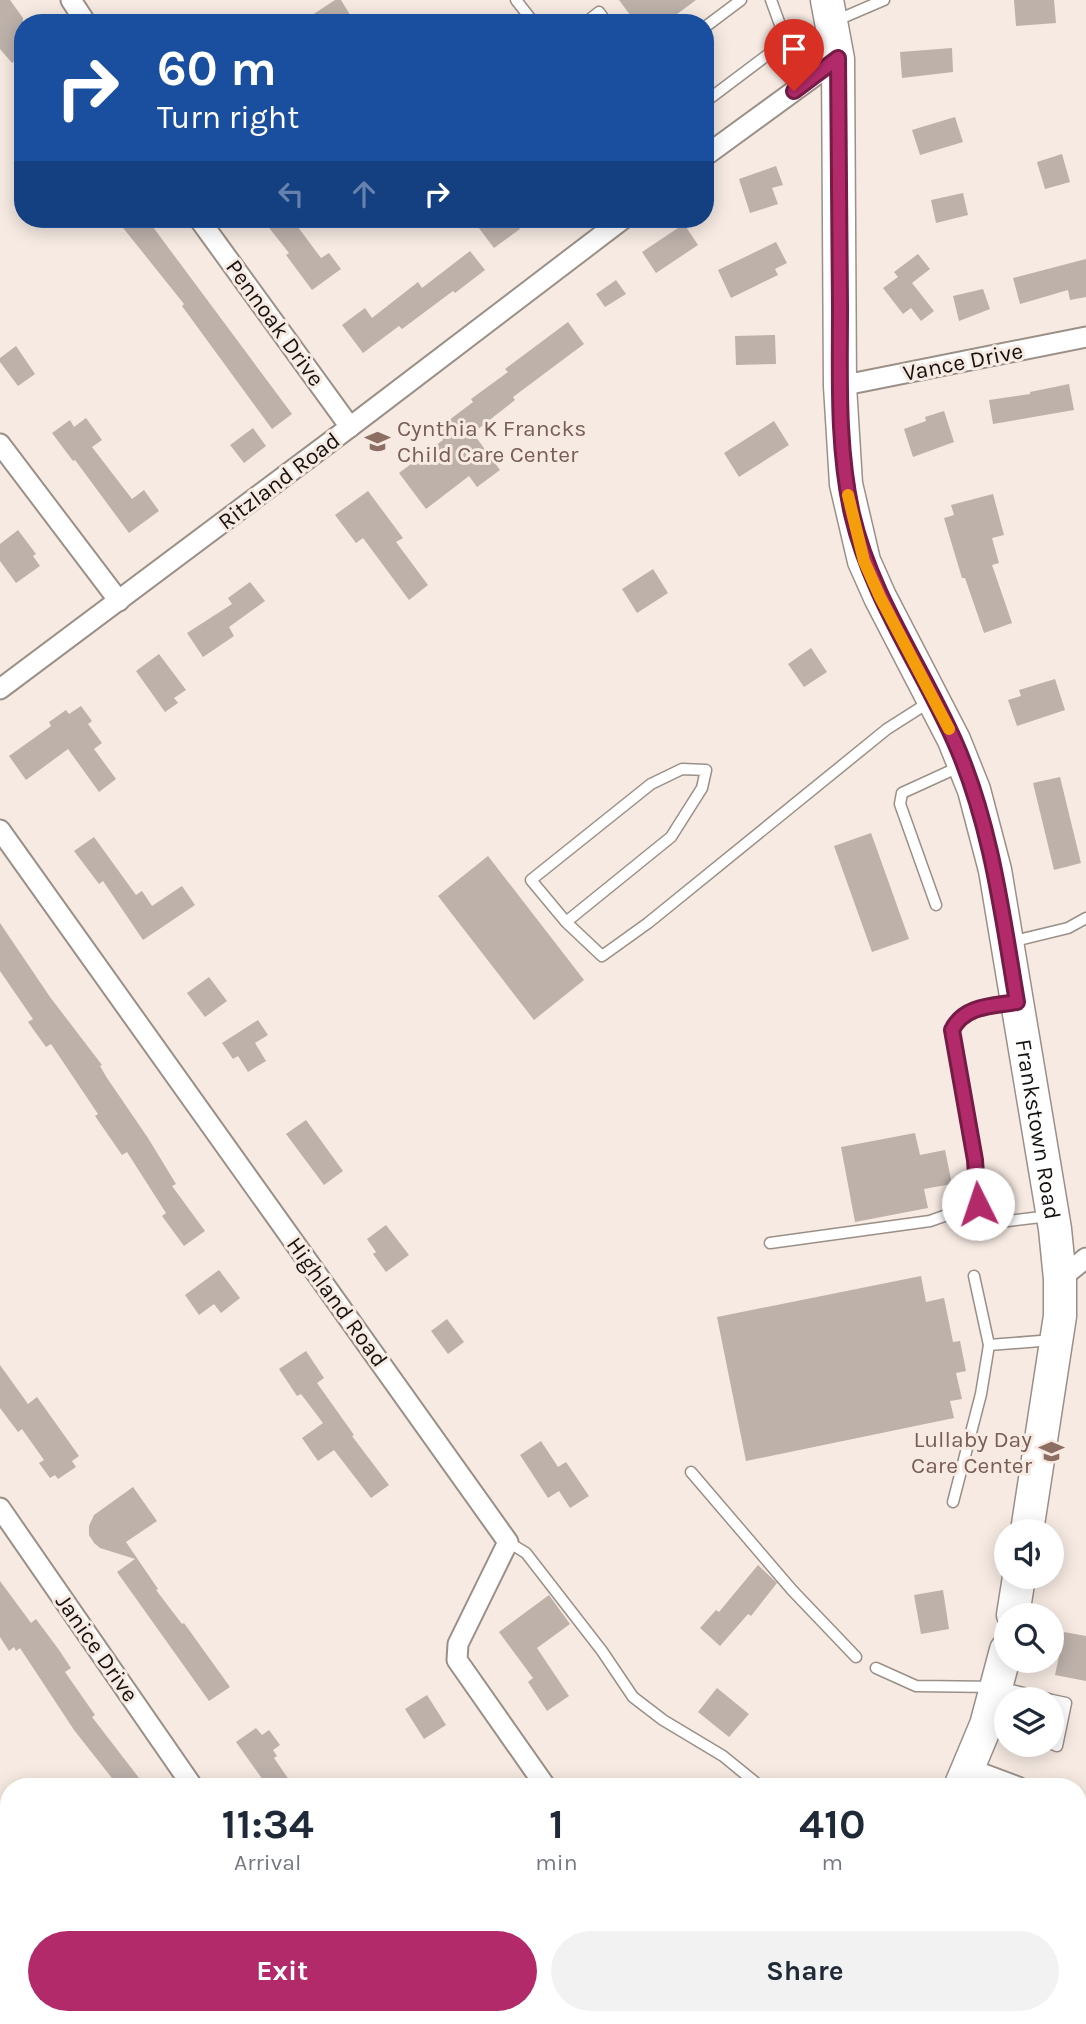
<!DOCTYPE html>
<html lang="en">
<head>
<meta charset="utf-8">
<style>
  body { margin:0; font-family:Karla,sans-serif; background:#f2f2f3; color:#1f2937; height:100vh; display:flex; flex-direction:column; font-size:26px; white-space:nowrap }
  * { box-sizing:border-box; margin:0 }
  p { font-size:23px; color:#747a83 }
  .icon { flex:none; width:38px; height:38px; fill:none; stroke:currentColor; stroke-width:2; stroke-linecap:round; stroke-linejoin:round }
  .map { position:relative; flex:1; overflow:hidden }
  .panel { position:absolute; left:0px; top:1778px; width:1087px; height:247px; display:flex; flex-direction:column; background:#fff; border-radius:28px 28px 0 0; box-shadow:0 4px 18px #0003 }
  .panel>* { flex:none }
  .banner { position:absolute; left:14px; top:14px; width:700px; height:214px; border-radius:28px; box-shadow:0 4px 18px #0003; background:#1a4fa0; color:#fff; overflow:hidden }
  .fabs { position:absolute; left:994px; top:1519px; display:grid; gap:14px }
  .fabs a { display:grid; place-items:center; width:70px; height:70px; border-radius:50%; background:#fff; box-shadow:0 4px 18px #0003; font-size:35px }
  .pin { position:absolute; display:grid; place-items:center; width:60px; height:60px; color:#fff; margin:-72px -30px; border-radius:50% 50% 50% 0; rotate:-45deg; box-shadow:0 0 7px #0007 }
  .pin .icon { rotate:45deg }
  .me { position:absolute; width:77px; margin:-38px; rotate:356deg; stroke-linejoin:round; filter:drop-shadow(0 0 5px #0008) }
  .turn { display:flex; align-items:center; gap:24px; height:147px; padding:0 28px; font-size:32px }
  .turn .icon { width:91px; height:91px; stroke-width:2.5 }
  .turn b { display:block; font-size:49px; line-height:60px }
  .lanes { display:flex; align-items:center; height:66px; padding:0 28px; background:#0003; justify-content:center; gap:35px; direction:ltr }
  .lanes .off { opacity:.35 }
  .eta { display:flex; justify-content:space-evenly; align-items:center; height:119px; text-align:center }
  .eta b { font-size:42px; font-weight:700; line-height:49px }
  .primary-button { display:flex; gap:14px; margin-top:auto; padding:14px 28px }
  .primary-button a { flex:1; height:80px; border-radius:42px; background:#b32a6b; color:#fff; font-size:28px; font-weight:700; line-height:80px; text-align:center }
  .primary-button a+a { background:#f2f2f3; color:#1f2937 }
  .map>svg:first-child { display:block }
  .building { fill:#bdb1aa }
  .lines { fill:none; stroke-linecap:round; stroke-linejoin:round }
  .lane-casing { stroke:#9a9088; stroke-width:13 }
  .street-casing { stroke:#9a9088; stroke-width:23 }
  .primary-casing { stroke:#9a9088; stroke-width:35 }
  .lane { stroke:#fff; stroke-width:10 }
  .street { stroke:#fff; stroke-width:19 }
  .primary { stroke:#fff; stroke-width:32 }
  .route-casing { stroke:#741b46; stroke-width:18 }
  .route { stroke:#b32a6b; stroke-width:12 }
  .slow { stroke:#f59e0b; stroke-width:12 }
  .labels { text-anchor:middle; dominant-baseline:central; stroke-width:6; stroke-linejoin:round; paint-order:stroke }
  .street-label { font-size:23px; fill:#16120f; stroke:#f6eae2 }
  .education-label { font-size:23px; fill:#785e54; stroke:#f6eae2; text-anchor:start }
</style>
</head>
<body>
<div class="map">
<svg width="1086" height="2024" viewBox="0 0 1086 2024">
  <rect width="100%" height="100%" fill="#f6eae2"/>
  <g class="building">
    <polygon points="0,0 10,0 23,18 23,54 12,63 0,49"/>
    <polygon points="335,0 341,0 355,23 300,23"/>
    <polygon points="619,0 696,0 665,23 636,23"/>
    <polygon points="1014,0 1054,0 1056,23 1016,26"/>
    <polygon points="952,48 953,72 902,78 900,52"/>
    <polygon points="955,117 963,142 920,155 912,130"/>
    <polygon points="1062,154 1070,182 1045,189 1037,162"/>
    <polygon points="776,166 783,185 772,188 778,204 750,213 739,179"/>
    <polygon points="963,193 968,215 936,223 931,200"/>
    <polygon points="116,219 147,219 292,414 272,429 182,306 184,304"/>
    <polygon points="262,219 292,219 321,258 329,253 341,269 312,290 286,255 289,253"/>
    <polygon points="472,219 512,219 520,229 494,248"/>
    <polygon points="684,224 698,245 656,273 642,252"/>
    <polygon points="776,242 787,263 775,269 778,275 731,298 718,270"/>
    <polygon points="470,251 485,270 455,293 453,291 402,329 399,326 363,353 342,325 365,308 372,318 418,282 422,288"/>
    <polygon points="918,254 930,269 912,283 934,311 921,321 911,308 903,314 883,288 898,277 894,272"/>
    <polygon points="1086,259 1086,297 1070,300 1068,290 1020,304 1013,278"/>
    <polygon points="616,280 626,294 605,307 596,294"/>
    <polygon points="983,289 990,309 959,321 953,296"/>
    <polygon points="568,322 584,344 513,397 515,400 473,433 500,470 477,487 469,476 426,509 399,473 443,440 436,430 473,402 471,399 508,372 505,369"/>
    <polygon points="775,335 776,364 736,365 735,336"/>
    <polygon points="16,346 35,374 18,386 0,362 0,358"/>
    <polygon points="1069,384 1074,410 993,424 989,400 1030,394 1030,392"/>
    <polygon points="944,411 954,442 913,457 904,429 926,421 925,417"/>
    <polygon points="86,418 102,440 92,447 132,499 144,490 159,511 129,533 75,460 73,461 52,433 70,420 74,427"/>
    <polygon points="774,421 789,445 739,477 724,453"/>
    <polygon points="253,428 266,446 244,463 230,445"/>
    <polygon points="368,491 403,538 396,542 428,585 409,600 363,538 356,543 335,515"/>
    <polygon points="993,494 1004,535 992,538 999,563 992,565 1012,623 984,633 965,578 962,578 944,518 954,515 951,505"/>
    <polygon points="18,530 36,554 33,556 40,566 16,583 0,561 0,544"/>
    <polygon points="653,569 668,593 637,613 622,589"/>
    <polygon points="250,582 265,601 229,627 234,636 203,657 187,633 232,604 228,598"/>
    <polygon points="811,648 827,672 804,687 788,664"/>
    <polygon points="159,654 186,690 174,698 178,703 165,712 136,671"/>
    <polygon points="1055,679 1065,710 1017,726 1008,700 1021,696 1019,690"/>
    <polygon points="81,706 92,721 88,724 102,743 94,749 116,779 99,792 68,749 26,780 9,756 51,726 49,722 66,710 69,714"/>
    <polygon points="1060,777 1081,863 1054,870 1033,783"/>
    <polygon points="871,833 909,939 872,952 834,846"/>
    <polygon points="94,837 136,895 142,891 152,906 182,886 195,905 143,940 103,881 99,884 74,851"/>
    <polygon points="488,856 584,980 534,1020 438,896"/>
    <polygon points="0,923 50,997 102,1065 100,1066 107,1078 148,1138 176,1184 172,1186 205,1231 184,1246 162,1216 166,1213 127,1152 122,1155 95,1116 98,1114 51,1044 46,1047 28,1022 33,1019 0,971"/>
    <polygon points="209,977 227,1001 205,1017 187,993"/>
    <polygon points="258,1020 268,1035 255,1043 266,1061 248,1072 238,1056 233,1059 222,1043"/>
    <polygon points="306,1120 343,1171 324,1185 286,1134"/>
    <polygon points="915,1133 920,1155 945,1150 952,1184 924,1189 928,1208 855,1222 841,1147"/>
    <polygon points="386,1225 409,1255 386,1272 373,1254 376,1252 367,1239"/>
    <polygon points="219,1270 240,1298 221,1313 214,1304 199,1315 185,1295"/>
    <polygon points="921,1276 926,1302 944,1298 953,1342 960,1341 966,1371 956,1373 962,1399 950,1401 954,1418 746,1461 717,1317"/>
    <polygon points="447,1319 464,1342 448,1354 431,1331"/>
    <polygon points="306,1351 324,1378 317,1383 354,1435 352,1436 389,1485 371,1498 334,1450 318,1461 302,1438 323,1423 301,1394 297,1396 279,1369"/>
    <polygon points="0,1365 28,1404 37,1397 79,1456 72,1461 76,1467 58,1479 55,1475 50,1478 39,1463 44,1460 22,1429 18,1432 0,1408"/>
    <polygon points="541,1441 558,1467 566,1462 589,1496 570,1508 559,1491 548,1498 520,1455"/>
    <polygon points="133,1487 157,1521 126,1542 158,1589 156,1590 182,1624 184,1623 230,1687 209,1701 117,1572 135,1559 100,1548 94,1543 89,1535 89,1526 94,1515"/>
    <polygon points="758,1565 777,1583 751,1616 748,1614 720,1646 700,1628 716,1610 719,1612"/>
    <polygon points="0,1581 31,1623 36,1619 59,1650 71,1668 65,1672 95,1715 92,1717 146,1787 119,1787 74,1730 20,1648 16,1651 14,1647 9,1651 0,1637"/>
    <polygon points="943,1590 949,1629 921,1634 914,1595"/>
    <polygon points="549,1595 570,1624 537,1648 569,1696 547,1711 528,1682 533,1678 499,1632"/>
    <polygon points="1064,1632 1086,1636 1086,1681 1055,1675"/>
    <polygon points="717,1688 749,1714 729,1737 698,1712"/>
    <polygon points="427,1695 446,1725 424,1739 405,1709"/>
    <polygon points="256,1728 262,1735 269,1730 280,1745 273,1750 277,1756 274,1758 294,1787 268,1787 236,1742"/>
  </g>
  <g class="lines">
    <defs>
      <g id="lane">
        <polyline points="516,0 534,23"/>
        <polyline points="835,21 884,0"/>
        <polyline points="585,23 599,12 607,23"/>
        <polyline points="705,27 741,0"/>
        <polyline points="705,102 786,41 771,0"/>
        <polyline points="936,905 900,804 902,793 961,766"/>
        <polyline points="566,922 671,837 702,788 706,770 682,769 651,784 531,880 566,922 602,956 648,923 887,729 931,701"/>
        <polyline points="1010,942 1068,928 1086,918"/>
        <path d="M1012 1003C988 1007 963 1005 952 1029L975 1160 978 1204 989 1218 1008 1221 1049 1216"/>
        <polyline points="770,1243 930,1221 978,1204"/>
        <polyline points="974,1276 989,1345 1053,1340"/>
        <polyline points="691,1472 792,1590 856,1657"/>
        <polyline points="953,1502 981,1394 989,1345"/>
        <polyline points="508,1542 526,1553 602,1651 633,1697 663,1720 723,1756 761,1787"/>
        <polyline points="876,1668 916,1686 998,1687 1049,1699"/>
        <polyline points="1052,1700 1066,1703 1057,1746 1052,1744"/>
        <polyline points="902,2016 918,2024"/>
        <polyline points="968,2024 975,2016"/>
      </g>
      <g id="street">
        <polyline points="71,0 86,23"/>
        <polyline points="705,156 838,59"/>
        <polyline points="199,219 350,427"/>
        <polyline points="840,386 1086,337"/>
        <polyline points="0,444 119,601"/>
        <polyline points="0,689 350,427 623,219"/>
        <polyline points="0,830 508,1542 458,1644 457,1660 546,1787"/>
        <polyline points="1060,1279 1086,1258"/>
        <polyline points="0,1508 193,1787"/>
        <polyline points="970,1769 1018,1787"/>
        <polyline points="1078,1809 1086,1812"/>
        <polyline points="353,2016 358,2024"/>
        <polyline points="709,2016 715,2024"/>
      </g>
      <g id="primary">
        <path id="s1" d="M827 0 838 59 840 386 846 484 864 561 880 597 954 740 974 790 995 870 1055 1229 1060 1279V1316L1027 1531"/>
        <polyline points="1013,1615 1019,1577"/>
        <polyline points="960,1787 986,1725 1006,1650"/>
        <polyline points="842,2024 846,2016"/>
      </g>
    </defs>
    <use href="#lane" class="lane-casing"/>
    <use href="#street" class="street-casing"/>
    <use href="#primary" class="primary-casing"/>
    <use href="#lane" class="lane"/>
    <use href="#street" class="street"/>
    <use href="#primary" class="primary"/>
  </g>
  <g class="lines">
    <defs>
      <path id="route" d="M794 91 838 58C839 142 839 225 840 308 840 376 837 447 852 514 871 596 920 664 954 740 991 823 1002 913 1017 1002 993 1006 964 1005 952 1030L975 1160 978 1204"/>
    </defs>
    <use href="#route" class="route-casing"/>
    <use href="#route" class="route"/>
    <polyline class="slow" points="848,495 864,561 880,597 949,729"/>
  </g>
  <defs>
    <symbol id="school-bare" viewBox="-9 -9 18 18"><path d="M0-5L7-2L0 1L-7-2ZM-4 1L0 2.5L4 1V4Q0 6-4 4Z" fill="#8d6e63" stroke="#f6eae2" stroke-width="2.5" paint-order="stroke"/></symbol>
  </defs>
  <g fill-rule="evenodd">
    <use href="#school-bare" x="360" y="424" width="35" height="35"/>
    <use href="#school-bare" x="1034" y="1434" width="35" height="35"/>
  </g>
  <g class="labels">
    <g class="street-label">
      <text transform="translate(275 323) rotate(54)">Pennoak Drive</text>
      <text transform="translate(963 362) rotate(-11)">Vance Drive</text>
      <text transform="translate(279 481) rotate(-37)">Ritzland Road</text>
      <text stroke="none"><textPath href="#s1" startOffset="1164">Frankstown Road</textPath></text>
      <text transform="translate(337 1302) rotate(54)">Highland Road</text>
      <text transform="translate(97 1648) rotate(55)">Janice Drive</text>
    </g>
    <g class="education-label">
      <text x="397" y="428">Cynthia K Francks<tspan x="397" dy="26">Child Care Center</tspan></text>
      <text x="1032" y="1439" text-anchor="end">Lullaby Day<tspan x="1032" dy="26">Care Center</tspan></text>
    </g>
  </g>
</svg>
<div class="fabs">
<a><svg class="icon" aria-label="sound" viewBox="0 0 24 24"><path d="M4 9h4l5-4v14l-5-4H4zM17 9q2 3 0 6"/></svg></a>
<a><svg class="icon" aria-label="search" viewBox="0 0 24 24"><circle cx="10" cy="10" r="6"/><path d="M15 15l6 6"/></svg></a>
<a><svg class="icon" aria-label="layers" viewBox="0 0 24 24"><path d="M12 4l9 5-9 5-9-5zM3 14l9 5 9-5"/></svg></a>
</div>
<div class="pin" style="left:794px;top:91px;background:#d93025"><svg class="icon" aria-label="arrive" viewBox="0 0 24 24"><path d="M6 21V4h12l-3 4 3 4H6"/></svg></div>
<svg class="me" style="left:978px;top:1204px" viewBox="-20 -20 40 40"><circle r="19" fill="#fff"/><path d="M0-13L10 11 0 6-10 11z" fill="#b32a6b"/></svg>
<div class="banner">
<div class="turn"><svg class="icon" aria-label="right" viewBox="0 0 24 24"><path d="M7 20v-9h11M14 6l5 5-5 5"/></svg><div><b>60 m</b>Turn right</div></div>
<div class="lanes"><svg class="icon off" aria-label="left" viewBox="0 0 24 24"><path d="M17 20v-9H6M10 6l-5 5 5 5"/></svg><svg class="icon off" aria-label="ahead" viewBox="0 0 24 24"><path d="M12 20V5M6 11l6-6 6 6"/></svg><svg class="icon" aria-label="right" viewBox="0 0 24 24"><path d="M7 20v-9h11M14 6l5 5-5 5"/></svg></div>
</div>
<section class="panel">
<div class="eta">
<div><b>11:34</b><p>Arrival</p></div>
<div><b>1</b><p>min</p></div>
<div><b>410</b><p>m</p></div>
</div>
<div class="primary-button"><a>Exit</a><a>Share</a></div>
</section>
</div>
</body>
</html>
